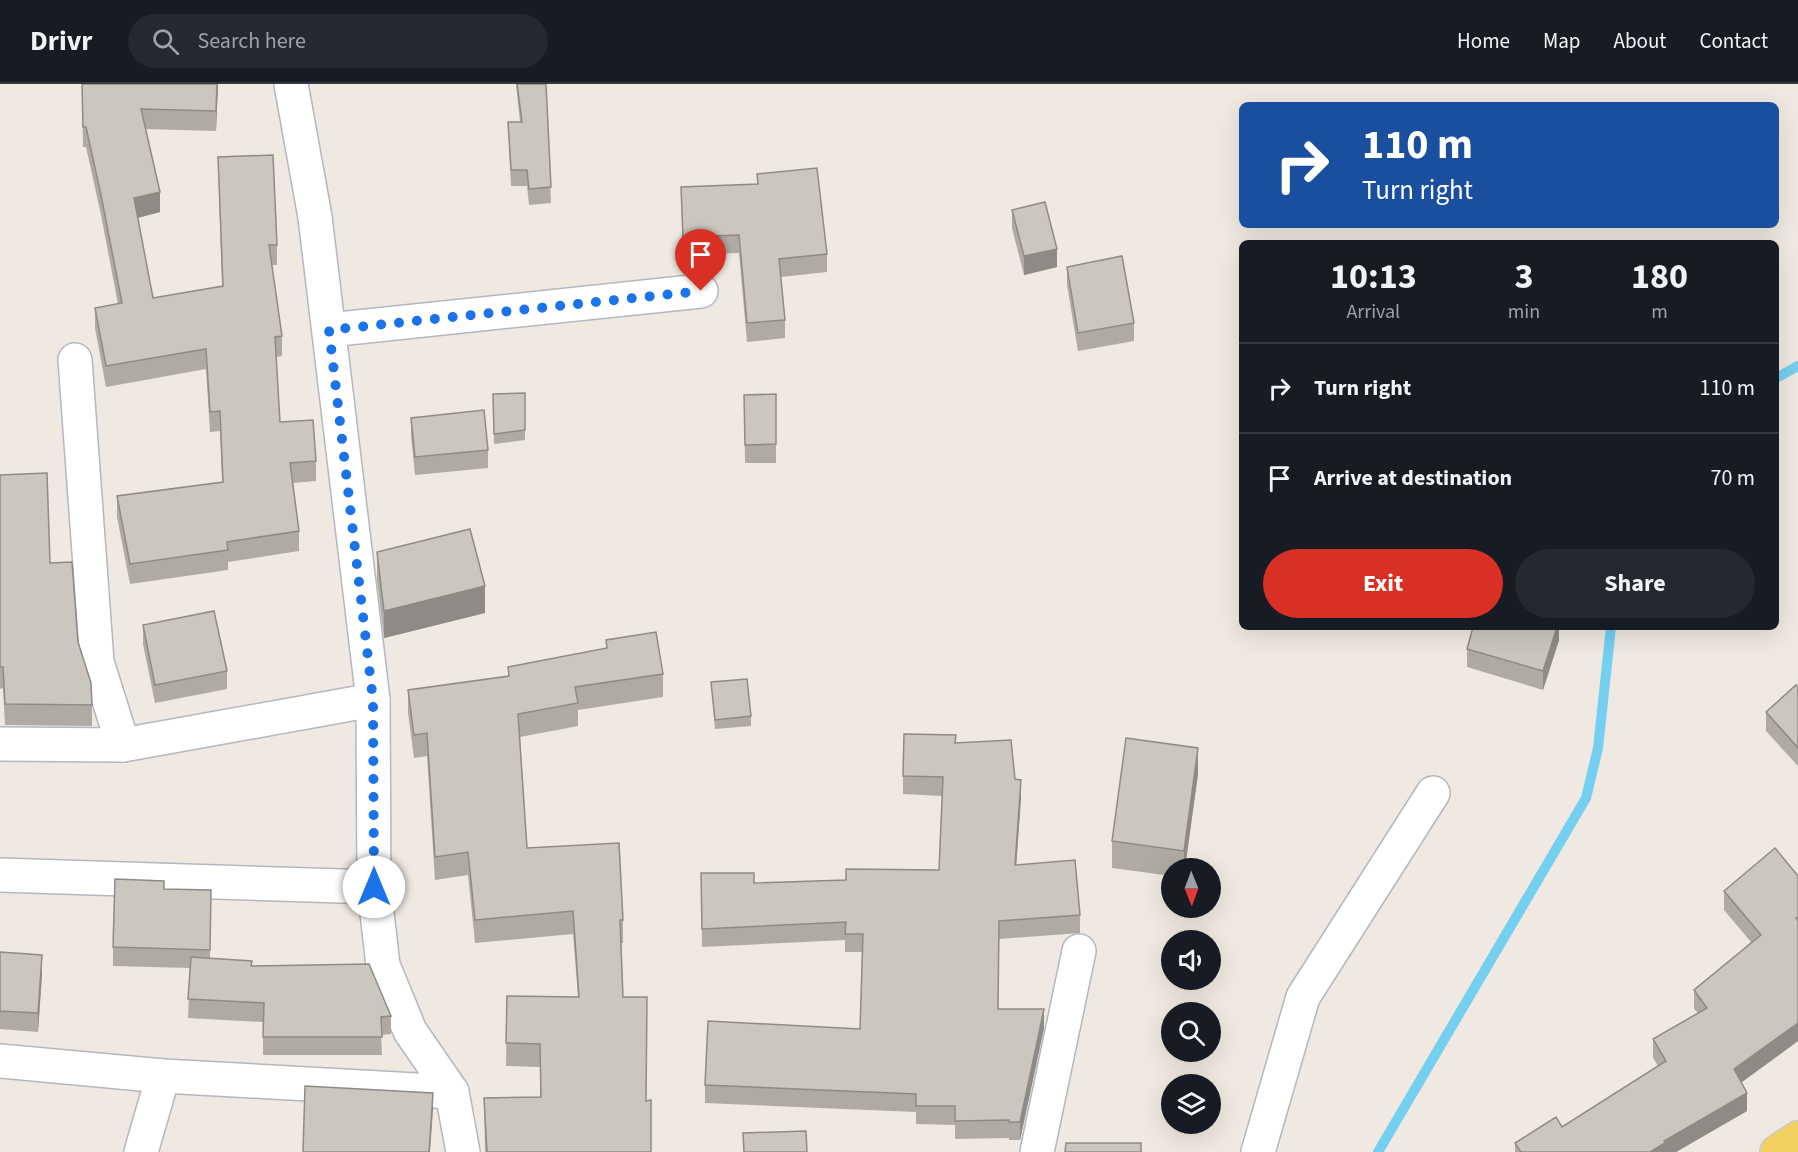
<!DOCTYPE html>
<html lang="en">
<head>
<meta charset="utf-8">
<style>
  body { margin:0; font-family:"Source Sans 3",sans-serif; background:#242831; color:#f1f3f6; height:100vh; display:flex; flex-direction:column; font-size:22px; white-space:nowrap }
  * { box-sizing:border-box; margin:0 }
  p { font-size:20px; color:#9ea1a6 }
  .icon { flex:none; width:33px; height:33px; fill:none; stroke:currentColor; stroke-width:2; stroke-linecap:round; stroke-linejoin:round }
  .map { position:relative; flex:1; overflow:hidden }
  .sheet { position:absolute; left:1239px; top:156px; width:540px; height:390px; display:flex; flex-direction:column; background:#171b24; border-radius:9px; box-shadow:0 6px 24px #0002 }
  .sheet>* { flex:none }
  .banner { position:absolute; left:1239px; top:18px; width:540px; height:126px; border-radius:9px; box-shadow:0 6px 24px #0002; background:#1a4fa0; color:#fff; overflow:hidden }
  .needle { width:39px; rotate:179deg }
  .controls { position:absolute; left:1161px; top:774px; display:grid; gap:12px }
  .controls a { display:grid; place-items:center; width:60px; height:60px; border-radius:50%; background:#171b24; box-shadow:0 6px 24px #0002; font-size:30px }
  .pin { position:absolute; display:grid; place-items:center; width:51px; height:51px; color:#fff; margin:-62px -26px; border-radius:50% 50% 50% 0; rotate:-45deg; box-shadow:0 0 6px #0007 }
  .pin .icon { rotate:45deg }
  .me { position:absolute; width:66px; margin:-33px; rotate:0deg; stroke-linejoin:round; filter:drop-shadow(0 0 4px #0008) }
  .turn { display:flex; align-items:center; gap:21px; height:126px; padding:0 24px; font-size:27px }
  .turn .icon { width:78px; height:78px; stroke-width:2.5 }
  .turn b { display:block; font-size:42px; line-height:51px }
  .eta { display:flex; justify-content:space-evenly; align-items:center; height:102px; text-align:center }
  .eta b { font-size:36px; font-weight:700; line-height:42px }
  .cta { display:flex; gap:12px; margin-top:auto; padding:12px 24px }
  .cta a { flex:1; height:69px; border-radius:36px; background:#d93025; color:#fff; font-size:24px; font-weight:700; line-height:69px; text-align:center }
  .cta a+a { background:#242831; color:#f1f3f6 }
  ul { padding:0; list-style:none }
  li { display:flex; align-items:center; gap:18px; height:90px; padding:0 24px; border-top:2px solid #363941 }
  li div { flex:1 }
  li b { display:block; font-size:22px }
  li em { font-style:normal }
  header { display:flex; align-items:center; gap:36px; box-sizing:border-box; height:84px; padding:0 30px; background:#171b24; border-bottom:2px solid #363941 }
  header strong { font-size:28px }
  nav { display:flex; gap:33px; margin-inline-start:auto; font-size:21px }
  .search { width:420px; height:54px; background:#242831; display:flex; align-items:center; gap:15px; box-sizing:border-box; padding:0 21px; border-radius:33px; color:#9ea1a6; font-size:22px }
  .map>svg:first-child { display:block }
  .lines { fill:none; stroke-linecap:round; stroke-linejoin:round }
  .stream { stroke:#75cff0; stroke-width:10 }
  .minor-casing { stroke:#b4b7c1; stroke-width:36 }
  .primary-casing { stroke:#c9c9c9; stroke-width:36 }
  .minor { stroke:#fff; stroke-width:33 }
  .primary { stroke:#f2d163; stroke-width:33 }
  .wall { fill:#afaba4 }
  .shaded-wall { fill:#8e8b86 }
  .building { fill:#cbc7bf; stroke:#8e8b86; stroke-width:1.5 }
  .route { stroke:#1a73e8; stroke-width:10; stroke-dasharray:0 18 }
</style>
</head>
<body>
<header>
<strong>Drivr</strong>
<div class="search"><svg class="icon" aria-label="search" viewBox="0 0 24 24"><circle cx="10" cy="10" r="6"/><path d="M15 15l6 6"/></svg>Search here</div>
<nav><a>Home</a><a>Map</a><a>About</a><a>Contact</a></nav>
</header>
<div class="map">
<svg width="1798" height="1068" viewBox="0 0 1798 1068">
  <rect width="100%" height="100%" fill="#efe9e1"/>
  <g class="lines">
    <g class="stream">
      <polyline points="1776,294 1798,282"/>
      <polyline points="1378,1068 1586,714 1598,664 1611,543"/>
    </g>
    <defs>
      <g id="minor">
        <polyline points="291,0 315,133 373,616 374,803 383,881 410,947 452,1008 463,1068"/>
        <polyline points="329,246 701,207"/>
        <polyline points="75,276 97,578 123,661"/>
        <polyline points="0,660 123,661 373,616"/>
        <polyline points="0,791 374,803"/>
        <polyline points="0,977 163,992 452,1008"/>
        <polyline points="141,1068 163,992"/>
        <polyline points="1037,1068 1079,867"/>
        <polyline points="1258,1068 1303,913 1433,709"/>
      </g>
      <polyline id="primary" points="1777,1068 1798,1054"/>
    </defs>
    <use href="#minor" class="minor-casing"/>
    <use href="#primary" class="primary-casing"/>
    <use href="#minor" class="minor"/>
    <use href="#primary" class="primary"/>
  </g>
  <g class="wall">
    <polygon points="82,0 218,0 216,47 145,45 160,128 137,134 153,214 222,202 218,73 277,161 277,181 272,181 282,252 282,272 276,273 280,338 316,377 316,397 293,399 299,447 299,467 228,478 228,486 130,500 117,433 117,412 222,398 220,347 210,348 206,285 106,303 95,244 95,224 118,220 101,131 86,63 83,63"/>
    <polygon points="516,0 546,0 551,119 529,121 527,102 511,102 508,38 520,38"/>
    <polygon points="757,90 827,170 827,188 781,193 785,236 785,254 747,258 739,169 683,171 681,103 757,100"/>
    <polygon points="1012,126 1057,183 1024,191 1012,144"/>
    <polygon points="1067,183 1134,239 1134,257 1078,267 1067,201"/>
    <polygon points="525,309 525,356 494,360 493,310"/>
    <polygon points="776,310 776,379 745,379 744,311"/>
    <polygon points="411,334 488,366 488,384 415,391 411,352"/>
    <polygon points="0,391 50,479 78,558 92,621 92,642 5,641 3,604 0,605"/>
    <polygon points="377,468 485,529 384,554 377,495"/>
    <polygon points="143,541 227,587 227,605 155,619 143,560"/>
    <polygon points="1557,543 1559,543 1559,556 1543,606 1467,583 1467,565"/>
    <polygon points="606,556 663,590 663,613 578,626 578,642 520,653 527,764 623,836 623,859 621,859 623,913 646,1017 651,1068 485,1068 484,1014 540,1013 540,983 506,982 507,912 578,913 573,850 475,859 468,791 435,796 427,672 414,674 408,629 408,606 508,592 508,583 606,564"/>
    <polygon points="711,598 751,632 751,642 715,645"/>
    <polygon points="1798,604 1798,682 1766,647 1766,628"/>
    <polygon points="956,659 1015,695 1021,714 1016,781 1080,831 1080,849 999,855 998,925 1044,944 1020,1056 1009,1056 1009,1054 955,1055 955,1041 916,1040 916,1028 705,1019 705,1001 860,945 862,868 845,868 845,856 702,863 701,789 754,799 846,796 939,786 942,712 903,710 903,692"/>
    <polygon points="1198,690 1185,784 1172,784 1172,792 1112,784 1112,757"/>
    <polygon points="1798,792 1798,957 1741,998 1747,1027 1676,1068 1515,1068 1515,1059 1562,1043 1658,982 1653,974 1653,955 1698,929 1694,925 1694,906 1751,858 1724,826 1724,807"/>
    <polygon points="164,805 211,806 210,874 252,882 391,932 391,950 381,951 382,971 263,971 263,938 188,934 190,884 113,882 113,863"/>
    <polygon points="0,868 42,890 38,948 0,945"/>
  </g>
  <g class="shaded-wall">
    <polygon points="217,0 218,0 216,47 216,27"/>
    <polygon points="160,108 160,128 134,135 134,114"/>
    <polygon points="1057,165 1057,183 1024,191 1024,172"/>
    <polygon points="485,502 485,529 384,554 384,527"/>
    <polygon points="1557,543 1559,543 1559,556 1543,606 1543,587"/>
    <polygon points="1198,664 1198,690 1185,784 1184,784 1184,767"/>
    <polygon points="1021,696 1021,714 1015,799 1015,781"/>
    <polygon points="42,871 42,890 38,948 38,929"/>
    <polygon points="1044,925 1044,944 1020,1056 1020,1038"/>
    <polygon points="1798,939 1798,957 1734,1004 1734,985"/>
    <polygon points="433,1009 433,1026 430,1068 429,1068"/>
    <polygon points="1747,1009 1747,1027 1676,1068 1650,1068 1664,1057"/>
  </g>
  <g class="building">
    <polygon points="82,0 217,0 216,27 141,25 160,108 134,114 153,214 223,202 218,73 273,71 277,161 269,161 282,252 275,253 280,338 313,336 316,377 290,379 299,447 227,458 228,466 130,480 117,412 223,398 220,327 210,328 206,265 106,282 95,224 122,219 101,111 86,43 83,43"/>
    <polygon points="517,0 546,0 551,103 529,105 527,86 511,86 508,38 522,38"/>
    <polygon points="817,84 827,170 779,175 785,236 747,239 739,151 683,153 681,103 758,100 757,90"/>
    <polygon points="1045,118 1057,165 1024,172 1012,126"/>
    <polygon points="1122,172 1134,239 1078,249 1067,183"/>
    <polygon points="525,309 525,346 494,350 493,310"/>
    <polygon points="776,310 776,360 745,361 744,311"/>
    <polygon points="484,326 488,366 415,373 411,334"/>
    <polygon points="47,389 50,479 72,478 78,558 91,599 92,621 5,620 3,583 0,583 0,391"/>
    <polygon points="470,445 485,502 384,527 377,468"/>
    <polygon points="214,527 227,587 155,601 143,541"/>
    <polygon points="1473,543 1557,543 1543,587 1467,565"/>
    <polygon points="656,548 663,590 575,603 578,619 518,630 527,764 619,759 623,836 620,836 623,913 647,913 646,1017 651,1016 651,1068 487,1068 484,1014 541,1013 540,960 506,959 507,912 579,913 573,827 475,836 468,768 435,773 427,649 414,651 408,606 509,592 508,583 607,564 606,556"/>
    <polygon points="747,595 751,632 715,636 711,598"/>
    <polygon points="1796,601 1798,604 1798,664 1766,628"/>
    <polygon points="904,650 956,651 955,659 1011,656 1015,695 1021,696 1015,781 1075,776 1080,831 999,837 998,925 1044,925 1020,1038 1009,1038 1009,1036 955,1037 955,1022 916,1022 916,1010 705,1001 708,937 860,945 863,850 845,850 846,838 702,845 701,789 754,789 754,799 846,796 846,785 939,786 943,693 903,692"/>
    <polygon points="1126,654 1198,664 1184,767 1112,757"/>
    <polygon points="1775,764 1798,792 1798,832 1796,834 1798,837 1798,939 1734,985 1747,1009 1664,1057 1665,1059 1650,1068 1521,1068 1515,1059 1556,1033 1562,1043 1666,977 1653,955 1707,924 1694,906 1761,851 1724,807"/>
    <polygon points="115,795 164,797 164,805 211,806 210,866 113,863"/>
    <polygon points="0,868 42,871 38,929 0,927"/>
    <polygon points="191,873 252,877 251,882 369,880 391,932 381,933 382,953 263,953 264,919 188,915"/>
    <polygon points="305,1002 433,1009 429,1068 303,1068"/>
    <polygon points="806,1047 807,1068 744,1068 743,1049"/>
    <polygon points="1066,1059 1141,1059 1141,1068 1065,1068"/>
  </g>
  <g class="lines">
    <polyline class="route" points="374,803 373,616 329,246 701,207"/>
  </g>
</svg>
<div class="controls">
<a><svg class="needle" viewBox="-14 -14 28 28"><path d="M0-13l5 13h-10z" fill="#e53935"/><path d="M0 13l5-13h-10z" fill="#9ea1a6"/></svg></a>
<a><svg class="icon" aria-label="sound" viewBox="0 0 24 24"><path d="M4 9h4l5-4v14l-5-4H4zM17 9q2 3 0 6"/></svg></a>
<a><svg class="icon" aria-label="search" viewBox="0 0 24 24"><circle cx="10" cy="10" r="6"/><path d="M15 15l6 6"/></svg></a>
<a><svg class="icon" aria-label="layers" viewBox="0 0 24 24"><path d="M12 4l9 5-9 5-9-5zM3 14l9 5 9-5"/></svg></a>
</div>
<div class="pin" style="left:701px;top:207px;background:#d93025"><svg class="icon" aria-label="arrive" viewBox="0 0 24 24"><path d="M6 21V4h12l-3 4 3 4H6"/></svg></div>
<svg class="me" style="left:374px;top:803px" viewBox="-20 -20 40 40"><circle r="19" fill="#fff"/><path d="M0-13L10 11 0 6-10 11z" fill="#1a73e8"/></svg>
<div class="banner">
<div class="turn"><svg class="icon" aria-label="right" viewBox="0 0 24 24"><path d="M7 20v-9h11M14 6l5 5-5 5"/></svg><div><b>110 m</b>Turn right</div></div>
</div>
<section class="sheet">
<div class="eta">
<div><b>10:13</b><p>Arrival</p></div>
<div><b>3</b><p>min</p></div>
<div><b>180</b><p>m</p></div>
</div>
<ul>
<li><svg class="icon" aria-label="right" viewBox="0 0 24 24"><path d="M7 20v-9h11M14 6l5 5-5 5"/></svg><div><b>Turn right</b></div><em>110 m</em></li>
<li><svg class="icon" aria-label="arrive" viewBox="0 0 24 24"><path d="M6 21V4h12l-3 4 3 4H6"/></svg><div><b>Arrive at destination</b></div><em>70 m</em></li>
</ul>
<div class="cta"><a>Exit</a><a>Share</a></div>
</section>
</div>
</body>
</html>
